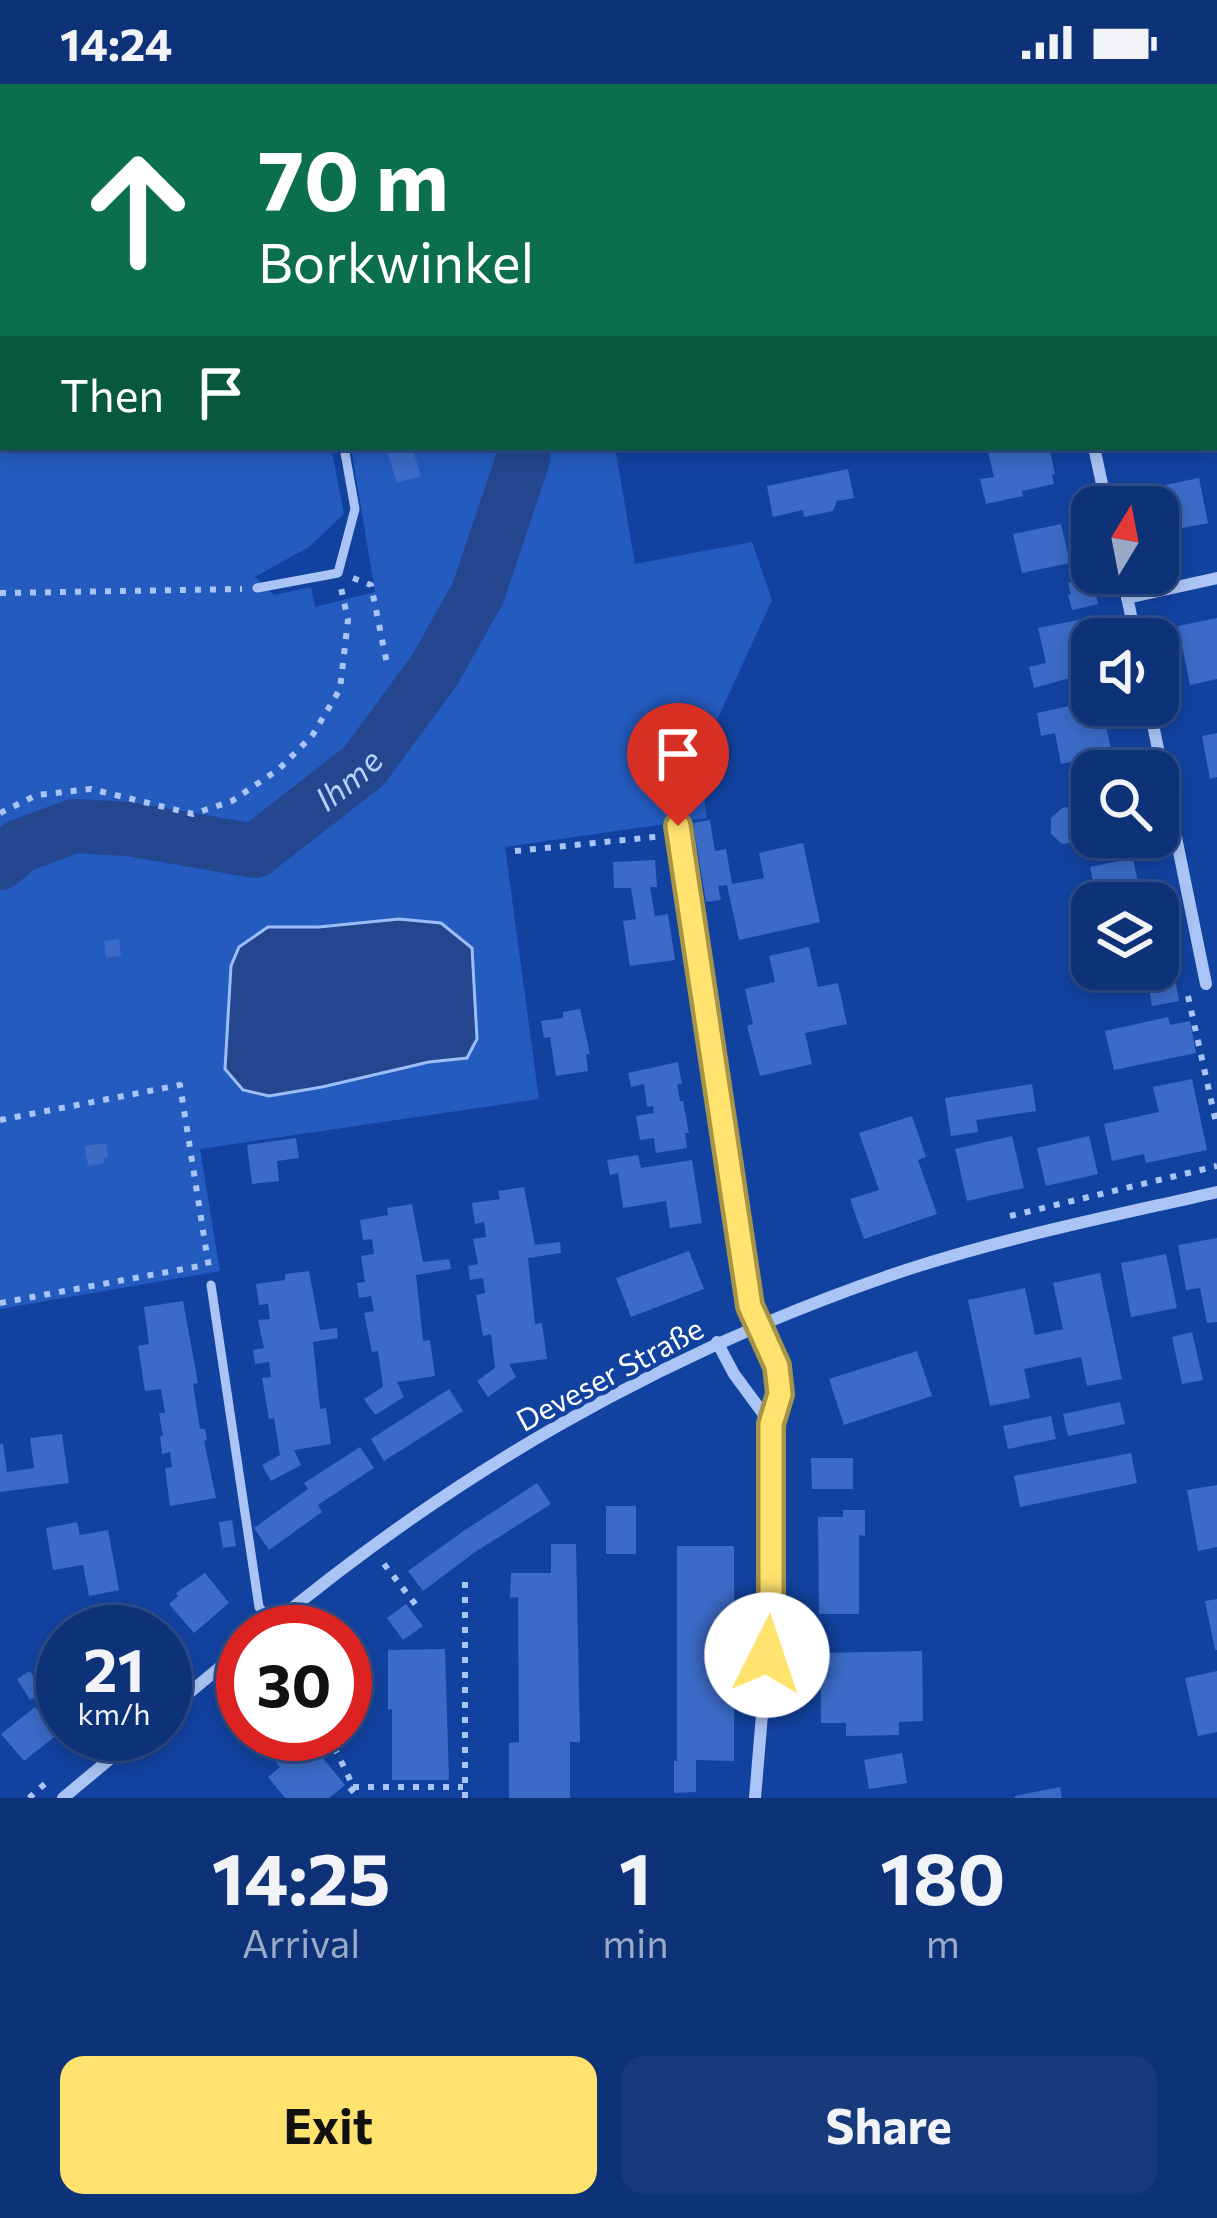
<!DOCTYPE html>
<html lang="en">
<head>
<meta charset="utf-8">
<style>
  body { margin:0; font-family:Commissioner,sans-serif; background:#173a7d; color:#f1f3f6; height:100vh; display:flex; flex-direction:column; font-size:45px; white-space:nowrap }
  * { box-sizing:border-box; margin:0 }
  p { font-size:39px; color:#9baac6 }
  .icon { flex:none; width:66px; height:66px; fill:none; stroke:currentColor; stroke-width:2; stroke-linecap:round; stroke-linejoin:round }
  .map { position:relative; height:1714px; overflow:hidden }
  .details { display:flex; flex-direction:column; background:#0e3278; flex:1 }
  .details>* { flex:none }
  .guide { position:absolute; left:0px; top:0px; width:1218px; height:366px; box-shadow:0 6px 18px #0003,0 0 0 3px #2e4d8a; background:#0b6e4f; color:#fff; overflow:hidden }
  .needle { width:78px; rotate:10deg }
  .tools { position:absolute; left:1071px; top:402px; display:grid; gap:24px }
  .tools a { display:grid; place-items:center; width:108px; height:108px; border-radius:24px; background:#0e3278; box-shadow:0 6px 18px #0003,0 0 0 3px #2e4d8a; font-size:60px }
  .speed { position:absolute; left:36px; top:1521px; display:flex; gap:24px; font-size:60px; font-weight:700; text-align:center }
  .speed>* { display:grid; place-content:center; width:156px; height:156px; border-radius:50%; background:#0e3278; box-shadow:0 6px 18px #0003,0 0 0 3px #2e4d8a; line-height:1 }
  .speed small { font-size:30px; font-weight:400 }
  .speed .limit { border:18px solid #d22; background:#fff; color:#111 }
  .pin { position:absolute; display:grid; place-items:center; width:102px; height:102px; color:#fff; margin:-123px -51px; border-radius:50% 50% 50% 0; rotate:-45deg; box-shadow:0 0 12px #0007 }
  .pin .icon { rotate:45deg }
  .me { position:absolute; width:132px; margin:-66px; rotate:4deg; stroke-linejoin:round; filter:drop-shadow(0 0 9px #0008) }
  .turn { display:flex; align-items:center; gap:42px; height:252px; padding:0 60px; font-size:54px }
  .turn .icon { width:156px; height:156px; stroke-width:2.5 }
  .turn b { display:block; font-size:84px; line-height:102px }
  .then { display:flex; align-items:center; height:114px; padding:0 60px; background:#0003; gap:24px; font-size:45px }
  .eta { display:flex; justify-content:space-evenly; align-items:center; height:204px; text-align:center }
  .eta b { font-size:72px; font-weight:700; line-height:84px }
  .button { display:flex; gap:24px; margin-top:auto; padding:24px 60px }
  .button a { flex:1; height:138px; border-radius:24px; background:#ffe36e; color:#111; font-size:48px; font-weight:700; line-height:138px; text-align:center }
  .button a+a { background:#173a7d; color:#f1f3f6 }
  .status { display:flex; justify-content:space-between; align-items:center; height:84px; padding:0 60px; background:#0e3278; direction:ltr }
  .status svg { height:33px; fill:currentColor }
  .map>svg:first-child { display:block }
  .green { fill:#245bbe; fill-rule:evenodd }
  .water { fill:#23468e; stroke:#9cbef8; stroke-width:3 }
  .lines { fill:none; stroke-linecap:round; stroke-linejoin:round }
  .river { stroke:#23468e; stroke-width:54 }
  .building { fill:#3b6bc7 }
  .path { stroke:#aac5f5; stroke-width:6; stroke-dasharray:6 9; stroke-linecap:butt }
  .lane { stroke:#aac5f5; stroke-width:9 }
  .street { stroke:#aac5f5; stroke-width:12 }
  .route-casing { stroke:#a69448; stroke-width:30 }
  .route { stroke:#ffe36e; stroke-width:21 }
  .labels { text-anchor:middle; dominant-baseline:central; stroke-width:9; stroke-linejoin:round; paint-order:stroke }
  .street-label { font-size:30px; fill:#fff; stroke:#1242a0 }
  .water-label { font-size:33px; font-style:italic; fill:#b7cffb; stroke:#1242a0 }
</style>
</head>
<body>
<div class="status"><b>14:24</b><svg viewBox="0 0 49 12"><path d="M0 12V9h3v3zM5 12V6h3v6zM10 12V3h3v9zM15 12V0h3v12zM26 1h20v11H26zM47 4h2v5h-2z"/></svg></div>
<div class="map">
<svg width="1217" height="1714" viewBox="0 0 1217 1714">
  <rect width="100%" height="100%" fill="#1242a0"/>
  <path class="green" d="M0 0H259V3H3V363H331L344 430 309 463 255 493 274 511 311 503 315 523 375 508 351 363H516L472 504 429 581 448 580 486 510 532 377 533 363H615L635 480 752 458 772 516 699 675 707 734 505 763 539 1015 200 1065 220 1187 0 1225ZM369 840 472 909 476 933 467 974 225 985 231 882 319 843Z"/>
  <polygon class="water" points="399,835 441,839 472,864 477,955 467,974 429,978 322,1003 269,1012 243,1006 225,985 231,882 239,863 268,843 319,843"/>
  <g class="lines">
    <g class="river">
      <polyline points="496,0 496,3"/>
      <path id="s1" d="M0 779 20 762 74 742 128 745 255 767 364 682 434 587 478 509 523 375 524 363"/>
    </g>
  </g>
  <g class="building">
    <polygon points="386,363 412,363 421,392 397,399"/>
    <polygon points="987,363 1049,363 1055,390 1052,391 1054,400 1022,407 1023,412 986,420 980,395 994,393"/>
    <polygon points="848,385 854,414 837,417 833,427 804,433 803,426 773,433 767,402"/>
    <polygon points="1199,394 1208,439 1158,449 1158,423 1149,423 1145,405"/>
    <polygon points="1061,440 1070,479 1022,489 1013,450"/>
    <polygon points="1079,496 1081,508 1095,505 1098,520 1072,526 1068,511 1071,510 1068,499"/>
    <polygon points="1217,534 1217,595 1190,601 1178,542"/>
    <polygon points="1083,535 1092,575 1081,578 1084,590 1034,604 1029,583 1046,579 1038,544"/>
    <polygon points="1092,617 1092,621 1096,621 1099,634 1104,634 1112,669 1061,680 1055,649 1041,652 1037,629"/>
    <polygon points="1217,649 1217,693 1210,695 1202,652"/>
    <polygon points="1092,686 1092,755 1062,760 1051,750 1051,734 1062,724 1074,722 1069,704 1081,702 1078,690"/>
    <polygon points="710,736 715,767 726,765 732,800 764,794 759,769 803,759 820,838 739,856 727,801 718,802 721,816 706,818 693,739"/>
    <polygon points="1133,774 1141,814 1135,815 1136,819 1098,819 1090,783"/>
    <polygon points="655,776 657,803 650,803 655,832 668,830 675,876 630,882 623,837 636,835 631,804 614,804 613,778"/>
    <polygon points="1092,823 1092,846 1081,848 1076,827"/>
    <polygon points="119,855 121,872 106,874 104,857"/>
    <polygon points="809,863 818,903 838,899 847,940 805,949 812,980 760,992 747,942 753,940 745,905 775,898 769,872"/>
    <polygon points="1096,885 1146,885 1149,898 1100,908"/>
    <polygon points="1176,900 1179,917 1152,922 1149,905"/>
    <polygon points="580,925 590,970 586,970 588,987 556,992 550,953 544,954 541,937 563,934 563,928"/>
    <polygon points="1168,933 1170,941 1190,937 1196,969 1114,986 1105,947"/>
    <polygon points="678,978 682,1000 677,1000 680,1017 683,1017 689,1049 685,1049 687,1064 656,1069 654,1054 640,1056 636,1032 654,1029 653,1022 647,1023 644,1000 631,1003 628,989"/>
    <polygon points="1192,995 1207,1066 1146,1079 1144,1070 1112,1077 1104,1040 1159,1028 1153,1003"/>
    <polygon points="1032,1000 1036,1027 976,1036 978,1048 951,1052 945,1014"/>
    <polygon points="912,1032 926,1073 918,1076 937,1130 864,1155 850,1115 879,1106 859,1049"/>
    <polygon points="1012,1052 1024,1104 967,1117 955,1065"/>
    <polygon points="1089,1052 1098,1090 1046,1102 1037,1064"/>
    <polygon points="296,1054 299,1074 277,1077 279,1097 252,1100 247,1061"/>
    <polygon points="106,1059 108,1073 104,1074 104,1079 88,1082 85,1062"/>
    <polygon points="638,1071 641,1084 692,1076 702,1139 670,1144 666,1117 623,1124 618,1089 610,1091 607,1076"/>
    <polygon points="524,1103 535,1161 560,1158 561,1169 528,1174 535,1240 542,1239 547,1275 509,1280 516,1293 488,1313 477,1297 495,1284 491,1250 483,1252 476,1211 485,1209 483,1194 470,1196 468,1182 478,1180 473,1155 486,1153 484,1138 475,1140 472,1119 500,1115 498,1107"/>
    <polygon points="412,1120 423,1178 449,1175 451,1185 416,1191 423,1257 430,1256 435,1292 397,1298 404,1313 375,1331 364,1315 383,1303 378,1267 372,1268 364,1229 374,1227 371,1212 359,1214 357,1199 365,1198 361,1172 374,1170 372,1155 363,1156 360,1136 388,1131 387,1124"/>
    <polygon points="1217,1154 1217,1238 1207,1239 1200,1204 1186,1206 1178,1161"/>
    <polygon points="689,1167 704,1205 631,1233 616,1194"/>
    <polygon points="1166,1170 1177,1224 1131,1233 1121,1179"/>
    <polygon points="309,1187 320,1246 337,1244 338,1254 313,1258 320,1325 326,1324 331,1360 294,1366 301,1381 271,1397 262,1381 280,1371 274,1334 269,1335 262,1294 271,1293 269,1278 255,1280 253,1266 264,1264 258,1236 270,1235 268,1220 259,1221 256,1200 285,1196 285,1190"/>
    <polygon points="1100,1189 1122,1295 1087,1302 1081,1273 1024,1285 1030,1314 990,1322 968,1216 1025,1204 1035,1251 1063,1245 1053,1199"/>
    <polygon points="183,1217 198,1299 193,1300 200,1345 205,1345 207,1356 204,1357 216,1414 170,1422 165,1384 172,1383 170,1368 162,1370 160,1352 163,1352 159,1329 165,1329 161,1305 145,1307 138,1262 149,1260 144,1223"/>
    <polygon points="1192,1248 1203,1296 1182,1300 1172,1253"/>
    <polygon points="917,1267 932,1312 844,1341 829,1295"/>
    <polygon points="449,1305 463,1327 384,1377 371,1355"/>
    <polygon points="1120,1318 1125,1340 1068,1352 1063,1330"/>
    <polygon points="1051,1332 1056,1355 1008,1365 1003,1342"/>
    <polygon points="62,1350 69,1399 0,1408 0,1360 3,1360 7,1388 34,1384 30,1354"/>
    <polygon points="360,1363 374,1384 318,1421 322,1428 269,1466 254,1444 308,1405 304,1399"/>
    <polygon points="1131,1369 1137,1399 1020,1423 1014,1392"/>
    <polygon points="811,1374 853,1374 853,1405 812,1405"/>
    <polygon points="537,1399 551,1420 475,1468 423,1507 408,1487 462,1448"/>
    <polygon points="1217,1401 1217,1463 1198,1467 1187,1406"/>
    <rect x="606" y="1422" width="30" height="48"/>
    <polygon points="843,1426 865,1426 865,1452 859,1451 859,1530 819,1530 818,1433 843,1433"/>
    <polygon points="232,1436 236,1462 223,1464 219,1438"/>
    <polygon points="77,1438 80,1451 108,1446 119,1506 89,1512 83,1481 53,1486 46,1444"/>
    <polygon points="551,1460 576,1460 580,1658 570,1658 570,1714 509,1714 509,1659 519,1658 518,1513 510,1514 511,1489 551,1489"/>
    <polygon points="677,1462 734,1462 734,1677 696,1676 696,1708 674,1709 674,1677 677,1677"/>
    <polygon points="205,1489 229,1519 194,1549 169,1520 178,1512 176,1509"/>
    <polygon points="1217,1515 1217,1566 1215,1566 1205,1517"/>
    <polygon points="406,1520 423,1542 403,1556 387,1534"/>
    <polygon points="445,1565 449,1696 392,1696 392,1625 388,1626 388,1566"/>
    <polygon points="922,1567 923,1637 899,1638 899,1651 846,1652 846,1639 821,1639 820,1569"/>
    <polygon points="30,1587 43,1608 30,1616 17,1595"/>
    <polygon points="1217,1587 1217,1648 1198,1652 1185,1594"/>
    <polygon points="35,1623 58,1650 24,1677 1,1650"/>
    <polygon points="252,1650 320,1650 310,1658 345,1701 329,1714 285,1714 268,1693 280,1683"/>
    <polygon points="902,1669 907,1699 869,1705 864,1676"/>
    <polygon points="1060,1703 1062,1714 1015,1714 1015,1712"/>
  </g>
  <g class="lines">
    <g class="path">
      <polyline points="353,494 371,501 388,585"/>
      <polyline points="0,509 242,505"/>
      <polyline points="0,729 37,711 91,705 193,730 232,717 279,685 312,652 340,605 348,536 341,504"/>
      <polyline points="515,767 664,752"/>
      <polyline points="1188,912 1217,1043"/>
      <polyline points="0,1036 180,1001 209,1184"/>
      <polyline points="1010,1132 1217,1082"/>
      <polyline points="0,1219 205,1181"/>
      <polyline points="384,1480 419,1525"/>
      <polyline points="328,1650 354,1704 343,1714"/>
      <polyline points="353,1703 463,1703"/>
      <polyline points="29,1714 47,1698"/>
      <polyline points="465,1714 465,1494"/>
    </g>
    <g class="lane">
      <polyline points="276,0 277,3"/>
      <polyline points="257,504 338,489 355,425 344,363"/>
      <polyline points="211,1201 259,1523 273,1539"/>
    </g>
    <g class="street">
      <polyline points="1013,0 1013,3"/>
      <polyline points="1181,3 1195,0"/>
      <polyline points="1094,363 1107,423"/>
      <polyline points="1122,489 1136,555"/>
      <polyline points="1127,514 1217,494"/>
      <polyline points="1149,621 1206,900"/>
      <polyline points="678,742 750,1222 777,1283 780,1310 771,1340 734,1290 717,1258"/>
      <path d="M263 1548C454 1389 656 1272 891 1191 997 1155 1108 1133 1217 1108"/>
      <polyline points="165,1629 243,1564"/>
      <polyline points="63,1714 140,1650"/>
      <polyline points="755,1714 771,1524 771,1340"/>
    </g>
  </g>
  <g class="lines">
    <defs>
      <polyline id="route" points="678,742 750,1222 777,1282 780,1310 771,1340 771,1524 767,1571"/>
    </defs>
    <use href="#route" class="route-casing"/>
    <use href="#route" class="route"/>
  </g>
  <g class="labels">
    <g class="street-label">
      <text transform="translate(609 1289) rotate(-28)">Deveser Straße</text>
    </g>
    <g class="water-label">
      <text stroke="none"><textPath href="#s1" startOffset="384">Ihme</textPath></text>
    </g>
  </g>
</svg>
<div class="tools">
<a><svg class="needle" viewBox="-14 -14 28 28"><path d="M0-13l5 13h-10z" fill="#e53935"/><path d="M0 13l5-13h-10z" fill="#9baac6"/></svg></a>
<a><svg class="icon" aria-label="sound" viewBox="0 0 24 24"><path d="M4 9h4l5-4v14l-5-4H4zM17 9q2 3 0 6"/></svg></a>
<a><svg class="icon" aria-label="search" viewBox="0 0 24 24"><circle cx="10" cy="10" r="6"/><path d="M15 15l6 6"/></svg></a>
<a><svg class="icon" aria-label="layers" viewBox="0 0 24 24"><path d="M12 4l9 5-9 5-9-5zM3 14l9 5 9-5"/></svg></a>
</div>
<div class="speed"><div>21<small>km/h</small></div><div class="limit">30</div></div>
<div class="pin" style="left:678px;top:742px;background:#d93025"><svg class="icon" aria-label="arrive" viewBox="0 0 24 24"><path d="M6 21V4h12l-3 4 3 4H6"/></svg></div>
<svg class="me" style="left:767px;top:1571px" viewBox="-20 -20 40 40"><circle r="19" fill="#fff"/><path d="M0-13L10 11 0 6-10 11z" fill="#ffe36e"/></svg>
<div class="guide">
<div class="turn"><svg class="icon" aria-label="ahead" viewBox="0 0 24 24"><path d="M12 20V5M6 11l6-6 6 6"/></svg><div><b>70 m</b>Borkwinkel</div></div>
<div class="then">Then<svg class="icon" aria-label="arrive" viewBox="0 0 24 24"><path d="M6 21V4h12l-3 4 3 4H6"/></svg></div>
</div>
</div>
<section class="details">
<div class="eta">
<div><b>14:25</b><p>Arrival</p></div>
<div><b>1</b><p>min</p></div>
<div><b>180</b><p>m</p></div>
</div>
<div class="button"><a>Exit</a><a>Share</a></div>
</section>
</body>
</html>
